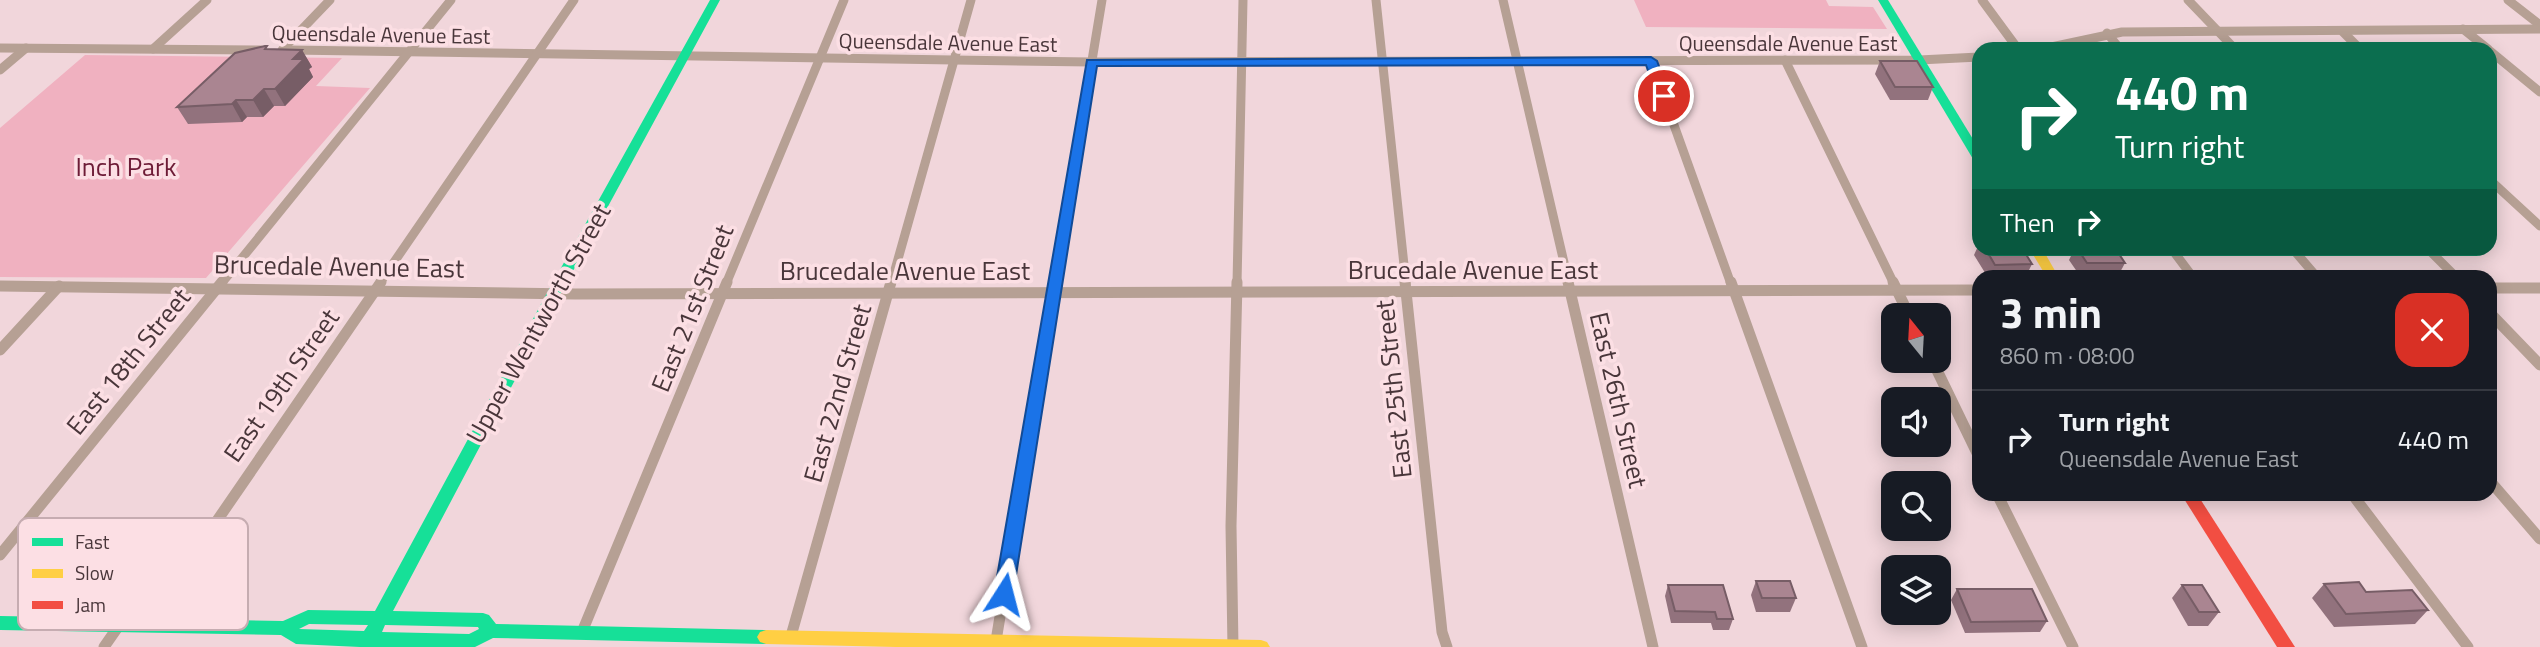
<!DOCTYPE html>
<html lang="en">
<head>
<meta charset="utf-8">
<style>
  body { margin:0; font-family:"Titillium Web",sans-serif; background:#20242c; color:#f1f3f6; height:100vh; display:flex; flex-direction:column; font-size:26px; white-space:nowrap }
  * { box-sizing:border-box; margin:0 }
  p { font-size:23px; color:#9ea1a6 }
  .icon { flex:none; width:38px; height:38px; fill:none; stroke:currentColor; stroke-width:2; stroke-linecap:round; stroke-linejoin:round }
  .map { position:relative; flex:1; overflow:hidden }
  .details { position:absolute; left:1972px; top:270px; width:525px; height:231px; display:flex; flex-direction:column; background:#171b24; border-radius:21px; box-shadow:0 4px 18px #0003 }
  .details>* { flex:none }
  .banner { position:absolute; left:1972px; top:42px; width:525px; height:214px; border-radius:21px; box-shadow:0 4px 18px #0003; background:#0b6e4f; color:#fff; overflow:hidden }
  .needle { width:46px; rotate:342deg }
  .buttons { position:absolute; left:1881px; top:303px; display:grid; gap:14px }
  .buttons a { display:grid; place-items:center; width:70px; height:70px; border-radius:14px; background:#171b24; box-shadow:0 4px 18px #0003; font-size:35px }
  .pin { position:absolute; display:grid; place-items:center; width:60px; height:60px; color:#fff; margin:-30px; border:4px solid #fff; border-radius:50%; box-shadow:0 2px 7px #0007 }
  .me { position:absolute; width:77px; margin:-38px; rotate:9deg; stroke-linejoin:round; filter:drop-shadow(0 0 5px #0008) }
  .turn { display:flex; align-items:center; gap:24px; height:147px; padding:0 28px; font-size:32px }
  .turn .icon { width:91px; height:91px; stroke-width:2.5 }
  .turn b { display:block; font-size:49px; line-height:60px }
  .then { display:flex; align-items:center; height:66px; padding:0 28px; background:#0003; gap:14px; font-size:26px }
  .round { display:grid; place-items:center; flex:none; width:74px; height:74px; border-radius:21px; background:#20242c }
  .summary { display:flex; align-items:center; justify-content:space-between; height:119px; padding:0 28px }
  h1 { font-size:42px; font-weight:700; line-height:52px }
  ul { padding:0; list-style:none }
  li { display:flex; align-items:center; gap:21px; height:98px; padding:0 28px; border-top:2px solid #363941 }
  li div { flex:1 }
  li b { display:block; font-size:26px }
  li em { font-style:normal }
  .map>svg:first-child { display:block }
  .green { fill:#f0b1c0 }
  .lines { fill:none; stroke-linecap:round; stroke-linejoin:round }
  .street-far1 { stroke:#b6a094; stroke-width:9 }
  .street { stroke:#b6a094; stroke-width:11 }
  .fast { fill:#16e098; fill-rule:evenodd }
  .slow { fill:#ffcf43; fill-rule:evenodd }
  .jam { fill:#f24e42; fill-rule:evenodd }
  .wall { fill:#92727d }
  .shaded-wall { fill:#775d66 }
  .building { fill:#aa8591; stroke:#775d66; stroke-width:2 }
  .route { fill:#1a73e8; stroke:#114b97; stroke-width:2 }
  .labels { text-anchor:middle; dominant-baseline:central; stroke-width:7; stroke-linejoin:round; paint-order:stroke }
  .far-street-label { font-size:21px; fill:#49363a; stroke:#fcdfe4 }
  .park-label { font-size:26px; fill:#6d1b36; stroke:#fcdfe4 }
  .street-label { font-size:26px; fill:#49363a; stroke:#fcdfe4 }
  .key { fill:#fcdfe4; stroke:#c6acb1; stroke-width:2 }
  .key-label { font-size:19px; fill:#49363a }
</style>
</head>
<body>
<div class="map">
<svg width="2540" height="647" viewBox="0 0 2540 647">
  <rect width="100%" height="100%" fill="#f1d6db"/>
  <g class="green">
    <polygon points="1634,0 1826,0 1829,6 1873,7 1887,29 1646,27"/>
    <polygon points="85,55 342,58 316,86 370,88 206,278 0,277 0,128"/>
  </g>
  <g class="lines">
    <g class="street-far1">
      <polyline points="1376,0 1406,284"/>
      <polyline points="1503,0 1569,284"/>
      <polyline points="1982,0 2018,49"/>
      <polyline points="2188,0 2235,49"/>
      <polyline points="2508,0 2540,25"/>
      <polyline points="2463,29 2488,49"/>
      <polyline points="2343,32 2360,49"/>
      <polyline points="2107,33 2120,49"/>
      <polyline points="0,48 260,50"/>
      <polyline points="153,49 207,0"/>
      <polyline points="2042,49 2122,32 2540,29"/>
      <polyline points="282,50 330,0"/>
      <polyline points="290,50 1091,62 1919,60 1979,57"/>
      <polyline points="2490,51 2540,92"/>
      <polyline points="1785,60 1894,284"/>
      <polyline points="1651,61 1731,284"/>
      <polyline points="0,70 26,48"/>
      <polyline points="2490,180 2540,226"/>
      <polyline points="2171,248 2192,276"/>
      <polyline points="2292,248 2316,276"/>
      <polyline points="2427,248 2455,276"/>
      <polyline points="221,284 451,0"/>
      <polyline points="379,284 574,0"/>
      <polyline points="726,284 844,0"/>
      <polyline points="891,284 971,0"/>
      <polyline points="1055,284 1102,0"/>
      <polyline points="1237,284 1243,0"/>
    </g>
    <g class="street">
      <polyline points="1405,282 1442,632 1447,647"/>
      <polyline points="1568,282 1653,647"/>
      <polyline points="1731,282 1862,647"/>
      <polyline points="1893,282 1909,315"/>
      <polyline points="0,286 575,294 1979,290"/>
      <polyline points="2490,288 2540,288"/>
      <polyline points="2490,313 2540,365"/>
      <polyline points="0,350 59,286"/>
      <polyline points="1932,360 1979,457"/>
      <polyline points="2490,481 2540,539"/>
      <polyline points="1997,494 2073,647"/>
      <polyline points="2352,494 2468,647"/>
      <polyline points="0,555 222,282"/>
      <polyline points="146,624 381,282"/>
      <polyline points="582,632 727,282"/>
      <polyline points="791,636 891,282"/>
      <polyline points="104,647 120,624"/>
      <polyline points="995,647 1055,282"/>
      <polyline points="1233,647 1231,526 1237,282"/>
    </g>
    <g class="fast">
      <path d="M710 0H720L561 293 393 611 483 613 489 615 496 624 766 630 772 632 775 637 772 642 766 644 493 638 475 647H360L296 644 281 635 0 630V616L283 621 308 610 375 611 547 293ZM309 624 368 625 364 631 299 629ZM385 625 478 627 479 629 469 634 382 632Z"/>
      <polygon points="1878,0 1888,0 1979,149 1979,163 1973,159"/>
    </g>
    <g class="slow">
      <polygon points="2029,248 2042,248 2058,276 2046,276"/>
      <polygon points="766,630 1261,640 1267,642 1270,647 896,647 766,644 760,642 757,637 760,632"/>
    </g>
    <polygon class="jam" points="2181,494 2197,494 2295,647 2277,647"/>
  </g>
  <g class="wall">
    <polygon points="269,49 302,50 312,67 309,69 313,77 285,106 274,106 263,117 247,117 242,122 188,124 177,107"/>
    <polygon points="1880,61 1933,87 1928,100 1890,100 1875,74"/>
    <polygon points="1979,244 1979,248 2022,248 2032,264 2026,276 1987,276 1974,255"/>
    <polygon points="2075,248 2115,248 2125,263 2118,276 2080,276 2069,260"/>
    <polygon points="235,562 246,576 234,593 217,593 215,597 201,597 190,584"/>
    <polygon points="1756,581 1796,598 1790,612 1756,612 1751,595"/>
    <polygon points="2324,584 2366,592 2428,610 2415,624 2334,627 2312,598"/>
    <polygon points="1668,585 1733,619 1729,630 1713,630 1711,623 1671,623 1665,596"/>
    <polygon points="2182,585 2219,612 2208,626 2188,626 2172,598"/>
    <polygon points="1957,589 2047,621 2040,632 1965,633 1951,600"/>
  </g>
  <g class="shaded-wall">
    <polygon points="302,50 312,67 309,69 313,77 285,106 275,89 293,59"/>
    <polygon points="264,89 274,106 263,117 253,100"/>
    <polygon points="236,100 247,117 242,122 232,104"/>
    <polygon points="235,562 246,576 234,593 223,579"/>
    <polygon points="206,579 217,593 215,597 203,584"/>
  </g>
  <g class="building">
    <polygon points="265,46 267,46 265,49 302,50 293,59 304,59 275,89 264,89 253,100 236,100 232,104 177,107 235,53"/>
    <polygon points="1880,61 1917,61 1933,87 1895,87"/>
    <polygon points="1985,248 2022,248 2032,264 1995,265"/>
    <polygon points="2077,248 2115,248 2125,263 2087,263"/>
    <polygon points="1756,581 1790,581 1796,598 1762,598"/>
    <polygon points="2359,582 2366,592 2412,590 2428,610 2346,614 2324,584"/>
    <polygon points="1668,585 1723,585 1733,619 1717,619 1715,612 1675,611"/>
    <polygon points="2182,585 2202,585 2219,612 2199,612"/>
    <polygon points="1957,589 2032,589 2047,621 1971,622"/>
  </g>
  <polygon class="route" points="1651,57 1657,61 1670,96 1668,99 1659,99 1657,96 1646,65 1097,66 1013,594 1010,600 1004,602 997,600 994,594 1087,60"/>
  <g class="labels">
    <g class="far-street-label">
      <text transform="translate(381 34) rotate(1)">Queensdale Avenue East</text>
      <text transform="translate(948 42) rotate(1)">Queensdale Avenue East</text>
      <text x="1788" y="43">Queensdale Avenue East</text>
    </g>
    <g class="park-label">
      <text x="126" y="166">Inch Park</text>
    </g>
    <g class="street-label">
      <text transform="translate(339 266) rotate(1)">Brucedale Avenue East</text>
      <text x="1473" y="269">Brucedale Avenue East</text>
      <text x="905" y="270">Brucedale Avenue East</text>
      <text transform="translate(692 308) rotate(-68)">East 21st Street</text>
      <text transform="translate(538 323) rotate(-61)">Upper Wentworth Street</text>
      <text transform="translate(128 361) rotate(-51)">East 18th Street</text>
      <text transform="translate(281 385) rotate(-55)">East 19th Street</text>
      <text transform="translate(1393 389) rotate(-96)">East 25th Street</text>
      <text transform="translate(837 393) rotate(-74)">East 22nd Street</text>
      <text transform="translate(1619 400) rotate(77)">East 26th Street</text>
    </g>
  </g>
  <rect x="18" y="518" width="230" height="112" rx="10" class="key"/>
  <rect x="32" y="538" width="31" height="8" fill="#16e098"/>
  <rect x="32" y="569" width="31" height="9" fill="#ffcf43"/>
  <rect x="32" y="601" width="31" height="8" fill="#f24e42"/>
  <g class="key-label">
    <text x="75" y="549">Fast</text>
    <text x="75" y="580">Slow</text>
    <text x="75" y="612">Jam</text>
  </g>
</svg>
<div class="buttons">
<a><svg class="needle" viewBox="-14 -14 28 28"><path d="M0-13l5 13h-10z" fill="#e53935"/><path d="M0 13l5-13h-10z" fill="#9ea1a6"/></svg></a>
<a><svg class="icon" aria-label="sound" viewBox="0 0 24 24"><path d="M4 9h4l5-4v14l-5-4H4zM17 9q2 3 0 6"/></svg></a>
<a><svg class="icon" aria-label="search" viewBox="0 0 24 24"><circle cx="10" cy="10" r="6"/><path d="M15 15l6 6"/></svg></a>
<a><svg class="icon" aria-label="layers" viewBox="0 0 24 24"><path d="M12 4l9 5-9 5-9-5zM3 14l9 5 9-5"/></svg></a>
</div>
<div class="pin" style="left:1664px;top:96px;background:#d93025"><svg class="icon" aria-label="arrive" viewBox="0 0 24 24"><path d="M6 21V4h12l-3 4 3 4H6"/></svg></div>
<svg class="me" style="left:1004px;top:594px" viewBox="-20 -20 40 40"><path d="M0-17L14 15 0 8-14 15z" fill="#1a73e8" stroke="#fff" stroke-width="4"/></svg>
<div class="banner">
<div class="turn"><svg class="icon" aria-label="right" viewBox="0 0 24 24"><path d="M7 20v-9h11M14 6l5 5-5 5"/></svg><div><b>440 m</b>Turn right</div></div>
<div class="then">Then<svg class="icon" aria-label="right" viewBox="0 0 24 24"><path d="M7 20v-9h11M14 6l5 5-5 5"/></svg></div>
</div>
<section class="details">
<div class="summary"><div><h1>3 min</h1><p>860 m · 08:00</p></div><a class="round" style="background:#d93025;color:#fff"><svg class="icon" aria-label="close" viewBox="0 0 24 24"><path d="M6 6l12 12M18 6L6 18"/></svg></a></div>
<ul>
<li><svg class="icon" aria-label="right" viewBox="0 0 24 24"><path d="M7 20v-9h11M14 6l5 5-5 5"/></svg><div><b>Turn right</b><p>Queensdale Avenue East</p></div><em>440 m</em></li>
</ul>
</section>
</div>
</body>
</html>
